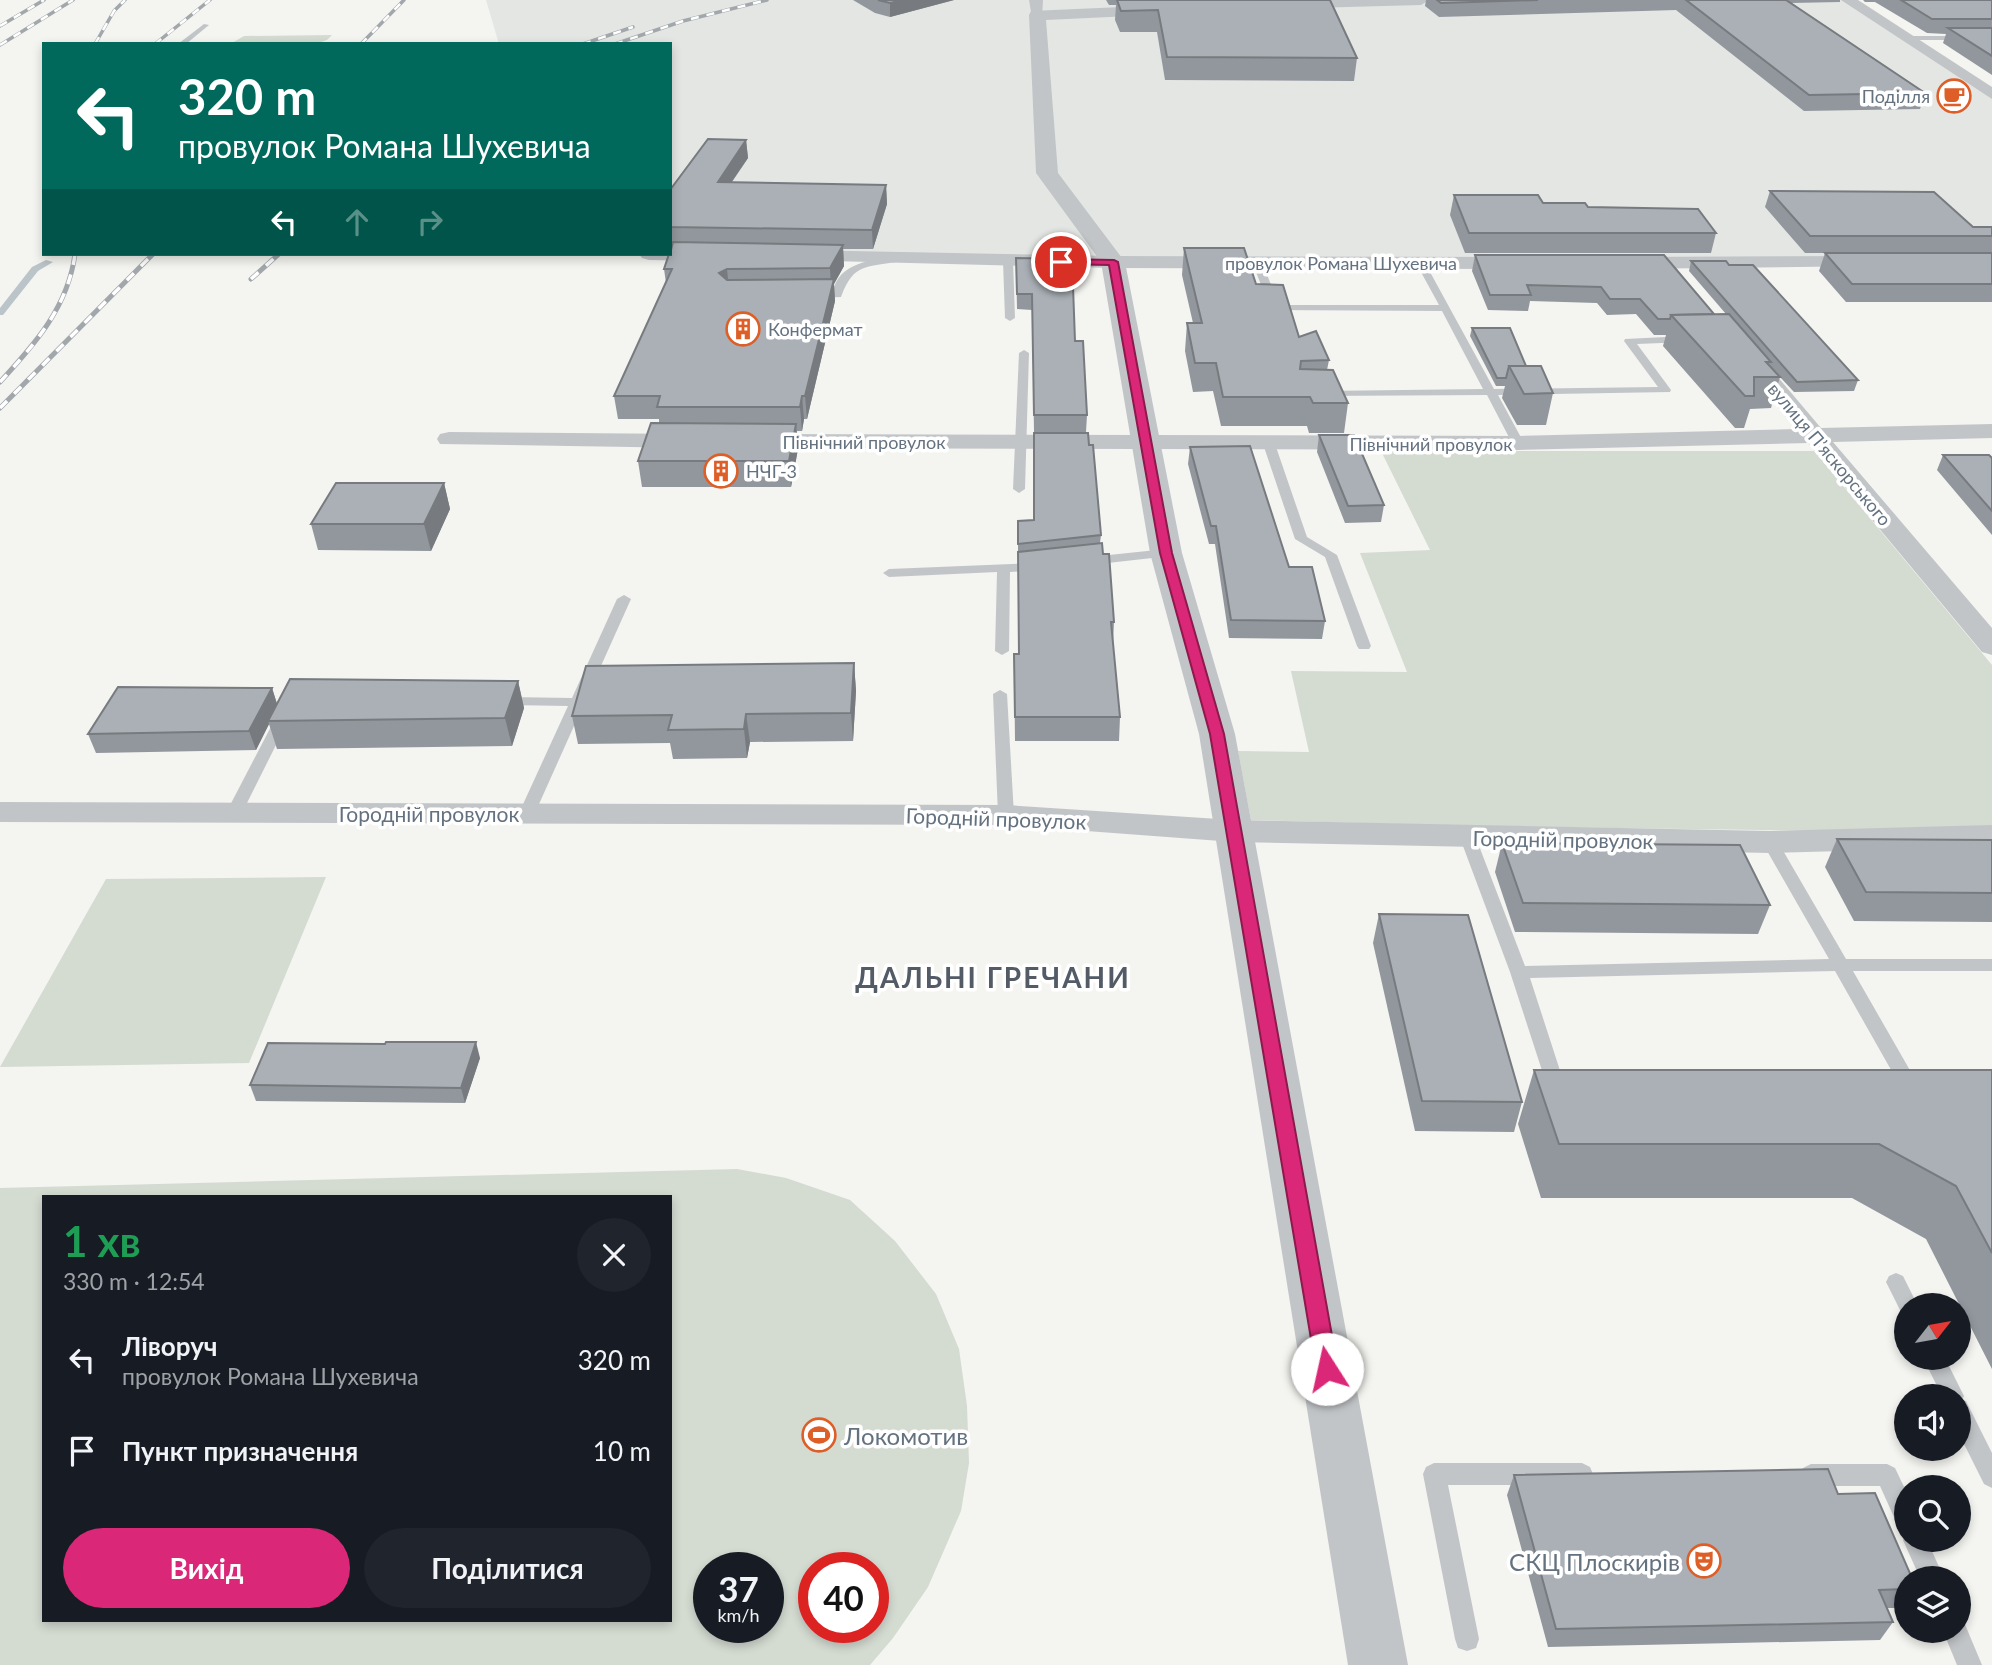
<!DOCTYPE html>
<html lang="uk">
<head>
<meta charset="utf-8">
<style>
  body { margin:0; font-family:Lato,sans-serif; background:#20242c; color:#f1f3f6; height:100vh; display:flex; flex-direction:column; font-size:26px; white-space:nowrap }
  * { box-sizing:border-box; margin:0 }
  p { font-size:23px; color:#9ea1a6 }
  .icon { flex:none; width:38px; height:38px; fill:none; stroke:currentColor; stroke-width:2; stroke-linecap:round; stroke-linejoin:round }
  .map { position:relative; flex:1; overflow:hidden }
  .sheet { position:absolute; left:42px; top:1195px; width:630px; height:427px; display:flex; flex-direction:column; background:#171b24; border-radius:0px; box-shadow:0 4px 10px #0003 }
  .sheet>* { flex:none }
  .guide { position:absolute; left:42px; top:42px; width:630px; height:214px; border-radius:0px; box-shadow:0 4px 10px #0003; background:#00695c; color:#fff; overflow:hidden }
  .needle { width:46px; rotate:59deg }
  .tools { position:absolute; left:1894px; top:1293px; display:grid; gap:14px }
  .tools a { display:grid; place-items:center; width:77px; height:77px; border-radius:50%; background:#171b24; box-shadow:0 4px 10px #0003; font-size:35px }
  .speed { position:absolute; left:693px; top:1552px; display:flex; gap:14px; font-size:35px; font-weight:700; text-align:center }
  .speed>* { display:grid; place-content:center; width:91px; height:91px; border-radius:50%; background:#171b24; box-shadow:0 4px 10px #0003; line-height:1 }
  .speed small { font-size:18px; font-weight:400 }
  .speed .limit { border:10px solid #d22; background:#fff; color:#111 }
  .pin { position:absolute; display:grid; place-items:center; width:60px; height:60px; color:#fff; margin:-30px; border:4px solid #fff; border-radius:50%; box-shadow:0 2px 7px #0007 }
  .me { position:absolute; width:77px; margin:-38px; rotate:350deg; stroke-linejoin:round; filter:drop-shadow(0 0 5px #0008) }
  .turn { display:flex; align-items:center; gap:24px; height:147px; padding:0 21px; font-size:32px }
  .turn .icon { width:91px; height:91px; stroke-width:2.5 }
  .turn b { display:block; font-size:49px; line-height:60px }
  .lanes { display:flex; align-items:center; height:66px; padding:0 21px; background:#0003; justify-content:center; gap:35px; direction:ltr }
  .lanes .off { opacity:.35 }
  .round { display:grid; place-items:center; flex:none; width:74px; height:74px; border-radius:37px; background:#20242c }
  .head { display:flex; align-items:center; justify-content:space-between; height:119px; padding:0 21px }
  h1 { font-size:42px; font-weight:700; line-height:52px; color:#1e9e55 }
  .cta { display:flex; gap:14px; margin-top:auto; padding:14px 21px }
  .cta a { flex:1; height:80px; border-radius:42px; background:#db2777; color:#fff; font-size:28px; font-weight:700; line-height:80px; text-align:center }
  .cta a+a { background:#20242c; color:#f1f3f6 }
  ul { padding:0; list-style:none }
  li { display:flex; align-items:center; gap:21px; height:91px; padding:0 21px }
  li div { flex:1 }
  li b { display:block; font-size:26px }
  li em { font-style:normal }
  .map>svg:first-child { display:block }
  .built { fill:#e4e6e4 }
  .green { fill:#d4dbd1; fill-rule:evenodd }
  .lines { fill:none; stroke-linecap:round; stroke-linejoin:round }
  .stream { fill:#bac4c9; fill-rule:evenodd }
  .service { fill:#c2c5c8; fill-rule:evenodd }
  .minor { fill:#c2c5c8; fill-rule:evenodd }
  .tertiary { fill:#c2c5c8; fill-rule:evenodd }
  .rail-far1-casing { stroke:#a2a7ac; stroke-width:3.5 }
  .rail-casing { stroke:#a2a7ac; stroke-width:5 }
  .rail-far1 { stroke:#fff; stroke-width:2.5; stroke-dasharray:8; stroke-linecap:butt }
  .rail { stroke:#fff; stroke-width:3.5; stroke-dasharray:10; stroke-linecap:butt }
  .wall { fill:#92979d }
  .shaded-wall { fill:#777b7f }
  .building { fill:#aab0b6; stroke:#777b7f; stroke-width:2 }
  .route { fill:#db2777; stroke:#8e194d; stroke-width:2 }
  .labels { text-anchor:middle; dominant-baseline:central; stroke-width:7; stroke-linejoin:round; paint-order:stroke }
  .far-poi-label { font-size:18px; fill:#647280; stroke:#fff; text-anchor:start }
  .far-street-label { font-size:18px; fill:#647280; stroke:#fff }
  .street-label { font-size:21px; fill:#647280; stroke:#fff }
  .near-poi-label { font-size:24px; fill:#647280; stroke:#fff; text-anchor:start }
  .district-label { font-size:28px; font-weight:bold; letter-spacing:2px; fill:#525b66; stroke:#fff }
</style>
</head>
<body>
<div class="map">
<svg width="1992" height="1665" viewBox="0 0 1992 1665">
  <rect width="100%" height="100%" fill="#f4f4f0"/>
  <polygon class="built" points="486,0 1847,0 1992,96 1992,261 900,258 649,254 670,254 670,44 499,44"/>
  <g class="green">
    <polygon points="332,35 327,40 315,44 232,43 244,36"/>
    <polygon points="1381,451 1814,451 1992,665 1992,833 1465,826 1251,820 1238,751 1309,752 1291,671 1407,672 1360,553 1430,550"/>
    <polygon points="326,877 249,1063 0,1067 106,879"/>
    <path d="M737 1169 786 1178 850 1200 895 1241 936 1294 959 1349 967 1406 969 1463 961 1511 928 1587 893 1638 870 1665H0V1188ZM44 1197H670V1620H44ZM709 1568H768V1628H709ZM814 1568H873V1628H814Z"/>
  </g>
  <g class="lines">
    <polygon class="stream" points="46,260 53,262 38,271 3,315 0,315 0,308 32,267"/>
    <g class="service">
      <polygon points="204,24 209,25 186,44 178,44"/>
      <polygon points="1906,36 1992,36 1992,40 1903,40"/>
      <path d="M898 256 901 257V261C868 268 854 261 841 297L816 298 811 295 816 292H833C838 262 873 260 898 256Z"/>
      <polygon points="1008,258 1013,261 1015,318 1010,321 1005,318 1003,261"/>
      <polygon points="1257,259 1262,262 1279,305 1439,305 1416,263 1424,261 1494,389 1658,387 1624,341 1625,339 1686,336 1691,339 1686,342 1637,344 1671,390 1670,392 1498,395 1524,443 1518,446 1512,443 1487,395 1318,396 1318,392 1322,391 1483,389 1442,311 1271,310 1252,262"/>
      <polygon points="1024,350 1029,353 1025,489 1019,493 1013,489 1019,353"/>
      <polygon points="1269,441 1275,444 1307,537 1337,555 1371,646 1369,649 1359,649 1357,646 1325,557 1295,539 1263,444"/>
      <polygon points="1166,549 1170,550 1170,556 1090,565 1084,561 1090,557"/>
      <polygon points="1036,563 1042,567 1041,570 1010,572 1009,651 1002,655 995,651 997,572 889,577 883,573 889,569"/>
      <polygon points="624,595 631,599 535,813 532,816 522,816 519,813 568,706 504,705 497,701 504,697 572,698 617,599"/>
      <polygon points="1000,690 1007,694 1014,815 1006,820 998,815 993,694"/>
      <polygon points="283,713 290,717 243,811 235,816 230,814 227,811 276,717"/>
      <polygon points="1468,833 1476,838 1525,966 1829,959 1762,842 1770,837 1778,842 1846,959 1992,959 1992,971 1853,971 1919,1086 1917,1091 1910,1093 1903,1091 1835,971 1530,978 1566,1089 1564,1094 1557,1096 1550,1094 1548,1089 1510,972 1460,838"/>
      <polygon points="1896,1273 1903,1276 1918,1306 1906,1306 1906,1314 1901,1312 1886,1282 1889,1276"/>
      <polygon points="1923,1358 1945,1358 1964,1396 1962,1400 1966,1401 1992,1453 1992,1488 1984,1484 1958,1432 1958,1396 1942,1396"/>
      <polygon points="1434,1463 1582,1463 1590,1467 1593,1474 1590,1481 1582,1485 1448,1485 1479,1639 1476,1648 1467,1651 1458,1648 1455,1639 1423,1474 1426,1467"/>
      <polygon points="1811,1464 1887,1464 1895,1468 1906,1491 1906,1529 1898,1526 1880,1486 1811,1486 1803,1482 1800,1475 1803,1468"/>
      <polygon points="1906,1534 1906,1540 1927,1540 1944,1578 1920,1578 1903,1540"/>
      <polygon points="1958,1620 1964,1622 1982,1665 1957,1665 1943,1631 1958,1631"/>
    </g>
    <g class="minor">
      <polygon points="1029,0 1043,0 1042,18 1032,18"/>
      <polygon points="1841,0 1858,0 1992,87 1992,99"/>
      <polygon points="670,248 720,251 723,255 720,259 713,261 649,260 642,258 639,254 670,254"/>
      <polygon points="798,250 1113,256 1518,257 1525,259 1528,263 1525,267 1518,269 1113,268 791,260 788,256 791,252"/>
      <polygon points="1868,256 1875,258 1878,262 1875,266 1624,269 1617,267 1614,263 1617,259 1624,257"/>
      <polygon points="1747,348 1755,350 1821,428 1992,424 1992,438 1833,442 1992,628 1992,655 1982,652 1808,443 1518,450 752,448 743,446 740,441 743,436 752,434 1518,436 1796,429 1736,355 1739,350"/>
      <polygon points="449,432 692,434 701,436 704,441 701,446 692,448 440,444 437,439 440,434"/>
      <polygon points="0,802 1006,805 1234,820 1770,831 1992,825 1992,847 1770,853 1234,842 1006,825 0,822"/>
    </g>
    <g class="tertiary">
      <polygon points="1281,0 1429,0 1421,5 1274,9 1272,5 1274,1"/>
      <polygon points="1167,5 1175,10 1173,14 1046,20 1058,173 1125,262 1182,553 1235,734 1408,1665 1348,1665 1199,734 1150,553 1101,262 1036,173 1029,15 1031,11"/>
    </g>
    <defs>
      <g id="rail-far1">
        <polyline points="0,26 44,0"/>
        <polyline points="95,44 114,11 125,0"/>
        <polyline points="155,44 210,0"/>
        <polyline points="361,44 404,0"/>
        <polyline points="583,44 633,27"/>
        <polyline points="615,44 683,21 767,0"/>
        <polyline points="0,45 73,0"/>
      </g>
      <g id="rail">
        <polyline points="251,279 279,254"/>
        <path d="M0 382C35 344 68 307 75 254"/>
        <polyline points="0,408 153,254"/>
      </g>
    </defs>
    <use href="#rail-far1" class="rail-far1-casing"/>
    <use href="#rail" class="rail-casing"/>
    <use href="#rail-far1" class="rail-far1"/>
    <use href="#rail" class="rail"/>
  </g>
  <g class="wall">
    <polygon points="853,0 954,0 890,17 875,13"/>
    <polygon points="1106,0 1330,0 1357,58 1354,81 1165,80 1157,32 1120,32 1115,20 1116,5 1109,5"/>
    <polygon points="1426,0 1840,0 1840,2 1791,3 1925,93 1920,109 1804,111 1676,10 1439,17 1425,6"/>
    <polygon points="1863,0 1992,0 1992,75 1943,43 1946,34 1927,33 1875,2 1865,2"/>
    <polygon points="746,140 748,158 732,182 886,185 887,204 873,249 843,249 844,266 834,284 835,301 807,419 804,419 802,431 797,431 798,449 791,487 642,487 638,461 659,423 659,419 618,419 614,396 666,283 664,269 672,246 670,246 670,190"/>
    <polygon points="1770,191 1973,227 1992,227 1992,302 1846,302 1819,271 1825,253 1805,253 1765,207"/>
    <polygon points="1454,195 1588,207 1716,233 1711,253 1465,253 1450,215"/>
    <polygon points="1184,248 1256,284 1299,337 1329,360 1327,370 1348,403 1344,433 1309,433 1307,426 1221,426 1213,391 1193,392 1185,351 1187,323 1193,323 1182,275"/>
    <polygon points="1475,255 1714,314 1726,314 1689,271 1691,261 1729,265 1858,380 1854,391 1794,392 1780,377 1771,408 1750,409 1744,428 1735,428 1663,346 1666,335 1654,335 1636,314 1607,315 1597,303 1530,301 1528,311 1488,310 1472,271"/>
    <polygon points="1016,258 1075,341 1087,415 1086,432 1034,432 1032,310 1017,309"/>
    <polygon points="1472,328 1526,366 1553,393 1546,425 1517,425 1502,398 1505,386 1496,386 1470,336"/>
    <polygon points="1319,435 1384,505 1381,522 1345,523 1317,452"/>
    <polygon points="1089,445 1101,535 1100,543 1114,622 1113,644 1120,717 1119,741 1015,741 1014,654 1018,654 1018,521 1034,520"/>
    <polygon points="1190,447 1289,567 1325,621 1322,639 1229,638 1215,544 1209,544 1188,464"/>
    <polygon points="1943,455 1992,458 1992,535 1937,470"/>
    <polygon points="444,483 450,509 431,551 318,550 311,524"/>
    <polygon points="854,663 856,691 853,741 750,742 747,758 673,759 670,743 578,744 572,716"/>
    <polygon points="518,681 524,708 512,746 277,749 269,724 256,750 96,753 88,734 272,688 277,704"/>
    <polygon points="1837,839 1992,840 1992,922 1854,921 1825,867"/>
    <polygon points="1502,843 1770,905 1758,934 1515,932 1495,872"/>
    <polygon points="1379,914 1522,1102 1514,1132 1415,1131 1373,943"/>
    <polygon points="480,1058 465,1103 256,1101 250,1085"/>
    <polygon points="1534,1070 1992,1070 1992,1369 1926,1239 1852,1198 1541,1198 1518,1124"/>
    <polygon points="1514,1475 1838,1494 1906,1578 1906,1604 1903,1608 1887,1608 1893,1622 1880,1640 1548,1647 1507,1495"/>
  </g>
  <g class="shaded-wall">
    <polygon points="903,0 954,0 890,17 890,3"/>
    <polygon points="746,140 748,158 719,200 718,182"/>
    <polygon points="886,185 887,204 873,249 872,230"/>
    <polygon points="843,245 844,266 834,284 835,301 807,419 805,396 831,289 830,268"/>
    <polygon points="727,269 729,290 719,273"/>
    <polygon points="802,396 804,419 802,431 800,407"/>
    <polygon points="796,424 798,449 791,487 789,461"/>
    <polygon points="444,483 450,509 431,551 424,524"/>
    <polygon points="854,663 856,691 853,741 851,713"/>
    <polygon points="518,681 524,708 512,746 505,718"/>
    <polygon points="272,688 278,707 268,721 269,724 256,750 249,731"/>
    <polygon points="746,714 750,742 747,758 744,729"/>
    <polygon points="476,1042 480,1058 465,1103 461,1088"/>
  </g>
  <g class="building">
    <polygon points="878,0 903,0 890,3"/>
    <polygon points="1117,0 1330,0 1357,58 1167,57 1158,10 1121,11"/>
    <polygon points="1437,0 1538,0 1441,3"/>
    <polygon points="1686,0 1786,0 1925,93 1809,95"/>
    <polygon points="1901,0 1992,0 1992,19 1932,19"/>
    <polygon points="1948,28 1992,28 1992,56"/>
    <polygon points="708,139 746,140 718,182 886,185 872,230 670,227 670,190"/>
    <polygon points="1770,191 1934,192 1973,227 1992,227 1992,236 1810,236"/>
    <polygon points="1454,195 1538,195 1543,203 1585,203 1588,207 1698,209 1716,233 1469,233"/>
    <polygon points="673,242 843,245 830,268 727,269 719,273 727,280 834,279 805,396 802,396 800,407 657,407 660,396 614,396 672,269 664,269 669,254 670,254"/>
    <polygon points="1184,248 1244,248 1256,284 1283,285 1299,337 1316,331 1329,360 1301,361 1300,369 1333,370 1348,403 1313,403 1310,397 1223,397 1216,363 1195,363 1187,323 1202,323"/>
    <polygon points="1825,253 1992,253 1992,284 1852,284"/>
    <polygon points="1475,255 1664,255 1714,314 1671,315 1670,319 1658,319 1640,299 1610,299 1601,287 1527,285 1531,295 1490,295"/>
    <polygon points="1016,258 1072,259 1075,341 1083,341 1087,415 1034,415 1032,294 1017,294"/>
    <polygon points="1691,261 1726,261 1729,265 1753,265 1858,380 1797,382"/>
    <polygon points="1729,314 1771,362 1766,362 1780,377 1754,377 1754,396 1745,396 1671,315"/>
    <polygon points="1472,328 1510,328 1526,366 1509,366 1506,378 1497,378"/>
    <polygon points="1509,366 1541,366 1553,393 1524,394"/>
    <polygon points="651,423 796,424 789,461 638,461"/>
    <polygon points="1034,433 1088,433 1089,445 1093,445 1101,535 1018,544 1018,521 1034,520"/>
    <polygon points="1319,435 1354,435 1384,505 1348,506"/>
    <polygon points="1250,446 1289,567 1312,567 1325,621 1231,620 1216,526 1211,526 1190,447"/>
    <polygon points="1943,455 1989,455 1992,458 1992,511"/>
    <polygon points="336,483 444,483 424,524 311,524"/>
    <polygon points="1102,543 1103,554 1109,554 1114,622 1111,622 1120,717 1015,717 1014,654 1019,654 1018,552"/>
    <polygon points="854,663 851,713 746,714 744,729 668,730 672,715 572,716 586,666"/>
    <polygon points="290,679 518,681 505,718 268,721"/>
    <polygon points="118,687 272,688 249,731 88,734"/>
    <polygon points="1837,839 1992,840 1992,893 1866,892"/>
    <polygon points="1502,843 1740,845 1770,905 1523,903"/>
    <polygon points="1379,914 1468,915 1522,1102 1422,1101"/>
    <polygon points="386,1042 476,1042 461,1088 250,1085 268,1043 385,1044"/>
    <polygon points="1534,1070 1992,1070 1992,1253 1956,1186 1879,1144 1559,1144"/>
    <polygon points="1828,1469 1838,1494 1875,1493 1912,1578 1906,1578 1906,1589 1879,1590 1893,1622 1556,1629 1514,1475"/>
  </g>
  <polygon class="route" points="1061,259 1114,260 1118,262 1172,553 1224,734 1338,1369 1335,1376 1327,1379 1319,1376 1316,1369 1210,734 1160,553 1109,265 1057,264 1056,262"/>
  <defs>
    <symbol id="cafe-ring" viewBox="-11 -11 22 22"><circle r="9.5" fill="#fff" stroke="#dd5e27" stroke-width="1.5"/><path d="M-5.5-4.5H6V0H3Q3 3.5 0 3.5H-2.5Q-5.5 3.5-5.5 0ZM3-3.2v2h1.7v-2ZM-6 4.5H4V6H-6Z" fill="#dd5e27"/></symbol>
    <symbol id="building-ring" viewBox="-11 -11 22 22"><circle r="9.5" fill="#fff" stroke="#dd5e27" stroke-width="1.5"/><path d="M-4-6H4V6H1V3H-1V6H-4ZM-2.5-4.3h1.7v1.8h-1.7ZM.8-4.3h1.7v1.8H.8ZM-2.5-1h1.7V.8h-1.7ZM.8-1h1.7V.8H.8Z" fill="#dd5e27"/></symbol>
    <symbol id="stadium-ring" viewBox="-11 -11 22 22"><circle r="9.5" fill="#fff" stroke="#dd5e27" stroke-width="1.5"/><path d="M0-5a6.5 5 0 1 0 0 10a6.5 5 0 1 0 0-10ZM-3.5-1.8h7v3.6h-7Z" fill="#dd5e27"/></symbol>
    <symbol id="theatre-ring" viewBox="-11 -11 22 22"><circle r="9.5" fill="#fff" stroke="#dd5e27" stroke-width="1.5"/><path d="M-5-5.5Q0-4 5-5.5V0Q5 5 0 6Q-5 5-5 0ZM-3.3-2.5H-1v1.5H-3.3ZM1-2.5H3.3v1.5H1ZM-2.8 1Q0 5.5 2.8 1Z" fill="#dd5e27"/></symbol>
  </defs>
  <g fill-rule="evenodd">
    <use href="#cafe-ring" x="1935" y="77" width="38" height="38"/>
    <use href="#building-ring" x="724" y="310" width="38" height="38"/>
    <use href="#building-ring" x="702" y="452" width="38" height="38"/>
    <use href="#stadium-ring" x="800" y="1416" width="38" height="38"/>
    <use href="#theatre-ring" x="1685" y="1542" width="38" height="38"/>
  </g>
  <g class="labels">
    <g class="far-poi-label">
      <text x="1930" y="96" text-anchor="end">Поділля</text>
      <text x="768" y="329">Конфермат</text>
      <text x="746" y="471">НЧГ-3</text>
    </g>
    <g class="far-street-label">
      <text x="1341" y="263">провулок Романа Шухевича</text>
      <text x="864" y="442">Північний провулок</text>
      <text x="1431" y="444">Північний провулок</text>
      <text transform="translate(1830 454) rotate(50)">вулиця Пʼяскорського</text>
    </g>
    <g class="street-label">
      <text x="429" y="813">Городній провулок</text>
      <text transform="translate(996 818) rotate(2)">Городній провулок</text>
      <text transform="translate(1563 839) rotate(1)">Городній провулок</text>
    </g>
    <g class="near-poi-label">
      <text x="844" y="1435">Локомотив</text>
      <text x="1680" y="1561" text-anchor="end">СКЦ Плоскирів</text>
    </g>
    <g class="district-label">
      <text x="993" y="977">ДАЛЬНІ ГРЕЧАНИ</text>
    </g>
  </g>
</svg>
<div class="tools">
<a><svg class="needle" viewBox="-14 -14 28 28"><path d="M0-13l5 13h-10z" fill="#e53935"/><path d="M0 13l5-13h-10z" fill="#9ea1a6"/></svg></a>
<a><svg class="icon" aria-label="sound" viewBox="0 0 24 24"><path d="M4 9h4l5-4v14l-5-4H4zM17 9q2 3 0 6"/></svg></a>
<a><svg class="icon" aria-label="search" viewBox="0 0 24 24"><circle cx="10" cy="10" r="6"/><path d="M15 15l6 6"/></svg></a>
<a><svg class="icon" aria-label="layers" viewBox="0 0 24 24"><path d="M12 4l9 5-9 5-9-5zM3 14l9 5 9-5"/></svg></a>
</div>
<div class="speed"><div>37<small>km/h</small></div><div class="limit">40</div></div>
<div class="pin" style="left:1061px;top:262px;background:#d93025"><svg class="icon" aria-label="arrive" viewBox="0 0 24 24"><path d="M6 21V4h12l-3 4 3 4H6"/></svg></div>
<svg class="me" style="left:1327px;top:1369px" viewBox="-20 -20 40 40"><circle r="19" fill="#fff"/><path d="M0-13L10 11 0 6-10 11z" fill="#db2777"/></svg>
<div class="guide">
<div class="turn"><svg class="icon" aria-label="left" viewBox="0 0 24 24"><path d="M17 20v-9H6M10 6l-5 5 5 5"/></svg><div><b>320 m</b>провулок Романа Шухевича</div></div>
<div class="lanes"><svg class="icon" aria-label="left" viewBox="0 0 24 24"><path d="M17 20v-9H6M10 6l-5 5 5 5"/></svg><svg class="icon off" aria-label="ahead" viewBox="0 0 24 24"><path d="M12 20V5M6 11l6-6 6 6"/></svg><svg class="icon off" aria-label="right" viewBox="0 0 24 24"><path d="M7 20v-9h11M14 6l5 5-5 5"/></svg></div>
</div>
<section class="sheet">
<div class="head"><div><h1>1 хв</h1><p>330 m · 12:54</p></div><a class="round"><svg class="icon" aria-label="close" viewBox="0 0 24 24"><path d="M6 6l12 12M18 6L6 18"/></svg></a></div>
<ul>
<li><svg class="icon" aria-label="left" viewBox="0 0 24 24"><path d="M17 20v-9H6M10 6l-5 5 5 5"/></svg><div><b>Ліворуч</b><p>провулок Романа Шухевича</p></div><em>320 m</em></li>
<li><svg class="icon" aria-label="arrive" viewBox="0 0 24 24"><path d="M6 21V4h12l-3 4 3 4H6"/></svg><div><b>Пункт призначення</b></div><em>10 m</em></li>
</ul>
<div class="cta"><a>Вихід</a><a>Поділитися</a></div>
</section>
</div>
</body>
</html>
